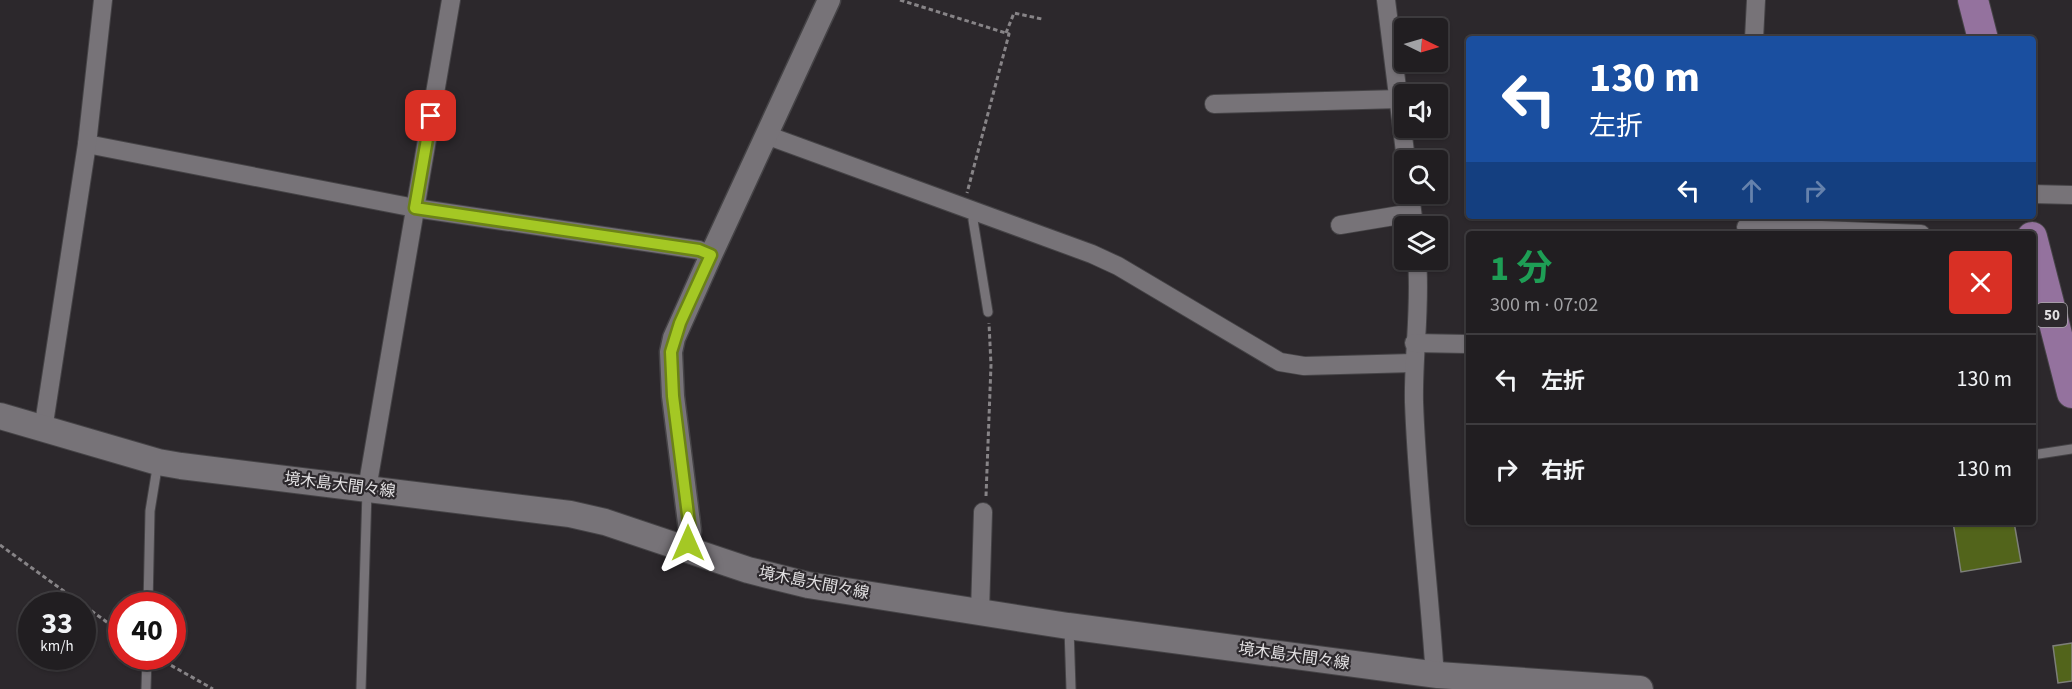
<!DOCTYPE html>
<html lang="ja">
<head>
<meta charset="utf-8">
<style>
  body { margin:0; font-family:"Source Sans 3","Noto Sans JP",sans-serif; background:#2d2b2e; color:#f1f3f6; height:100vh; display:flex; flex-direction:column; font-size:22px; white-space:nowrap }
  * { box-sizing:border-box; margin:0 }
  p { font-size:20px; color:#a2a2a5 }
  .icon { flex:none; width:33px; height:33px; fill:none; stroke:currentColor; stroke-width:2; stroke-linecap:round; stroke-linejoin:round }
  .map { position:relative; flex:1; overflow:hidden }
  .drawer { position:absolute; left:1466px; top:231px; width:570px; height:294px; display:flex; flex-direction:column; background:#211e21; border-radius:6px; box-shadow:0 2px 4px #0004,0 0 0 2px #3e3c3f }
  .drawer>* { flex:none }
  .guide { position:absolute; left:1466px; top:36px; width:570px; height:183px; border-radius:6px; box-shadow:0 2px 4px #0004,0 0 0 2px #3e3c3f; background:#1a4fa0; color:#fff; overflow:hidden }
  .needle { width:39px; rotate:95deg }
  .tools { position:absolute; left:1394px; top:18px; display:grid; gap:12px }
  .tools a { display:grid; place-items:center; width:54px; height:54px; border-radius:6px; background:#211e21; box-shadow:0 2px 4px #0004,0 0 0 2px #3e3c3f; font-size:30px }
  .speed { position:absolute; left:18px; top:592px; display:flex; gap:12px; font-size:30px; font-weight:700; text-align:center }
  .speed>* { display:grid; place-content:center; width:78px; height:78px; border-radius:50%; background:#211e21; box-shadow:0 2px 4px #0004,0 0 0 2px #3e3c3f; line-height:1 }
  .speed small { font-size:15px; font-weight:400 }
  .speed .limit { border:9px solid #d22; background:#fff; color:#111 }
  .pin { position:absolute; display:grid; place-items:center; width:51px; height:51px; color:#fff; margin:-26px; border-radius:12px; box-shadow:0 3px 9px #0006 }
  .me { position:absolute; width:66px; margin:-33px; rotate:0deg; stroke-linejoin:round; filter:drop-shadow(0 0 4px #0008) }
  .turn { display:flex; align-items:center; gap:21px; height:126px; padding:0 24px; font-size:27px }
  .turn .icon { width:78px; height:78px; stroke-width:2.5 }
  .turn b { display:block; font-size:42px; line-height:51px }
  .lanes { display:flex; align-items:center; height:57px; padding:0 24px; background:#0003; justify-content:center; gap:30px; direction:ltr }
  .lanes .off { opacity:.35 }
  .round { display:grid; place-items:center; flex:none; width:63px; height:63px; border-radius:6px; background:#2d2b2e }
  .headline { display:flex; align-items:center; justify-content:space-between; height:102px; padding:0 24px }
  h1 { font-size:36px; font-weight:700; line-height:45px; color:#1e9e55 }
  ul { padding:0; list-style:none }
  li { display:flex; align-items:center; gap:18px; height:90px; padding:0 24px; border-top:2px solid #3e3c3f }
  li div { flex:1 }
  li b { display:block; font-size:22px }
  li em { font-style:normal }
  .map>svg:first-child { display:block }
  .building { fill:#52641b; stroke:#7d7f79; stroke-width:1.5 }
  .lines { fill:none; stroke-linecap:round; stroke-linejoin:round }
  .service-casing { stroke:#454346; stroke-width:11 }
  .minor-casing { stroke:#454346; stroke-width:20 }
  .tertiary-casing { stroke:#454346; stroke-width:25 }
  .secondary-casing { stroke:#454346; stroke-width:28 }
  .trunk-casing { stroke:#454346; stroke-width:32 }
  .path { stroke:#878487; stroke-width:3; stroke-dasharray:4.5 3; stroke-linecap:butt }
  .service { stroke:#777378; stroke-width:9 }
  .minor { stroke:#777378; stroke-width:18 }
  .tertiary { stroke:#777378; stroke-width:22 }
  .secondary { stroke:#777378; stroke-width:26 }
  .trunk { stroke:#94729e; stroke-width:30 }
  .route-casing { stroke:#6b8217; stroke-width:15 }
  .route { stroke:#a4c824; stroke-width:10 }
  .labels { text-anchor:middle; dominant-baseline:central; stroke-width:4.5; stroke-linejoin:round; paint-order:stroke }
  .shield { fill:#2c282c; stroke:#aba9ab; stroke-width:1.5 }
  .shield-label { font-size:15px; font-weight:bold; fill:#e2e0e2 }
  .street-label { font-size:16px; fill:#e2e0e2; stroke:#2c282c }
</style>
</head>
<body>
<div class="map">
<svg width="2072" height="689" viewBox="0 0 2072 689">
  <rect width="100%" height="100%" fill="#2c282c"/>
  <g class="building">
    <polygon points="1953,522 2014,522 2021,562 1961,572"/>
    <polygon points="2072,643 2072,681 2058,683 2053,646"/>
  </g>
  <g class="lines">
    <defs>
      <g id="service">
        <polyline points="975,211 973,220 988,312"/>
        <polyline points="2032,455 2072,449"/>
        <polyline points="148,606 150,511 158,462"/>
        <polyline points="1069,628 1071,689"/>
        <polyline points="146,689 147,657"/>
        <polyline points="361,689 367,491"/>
      </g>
      <g id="minor">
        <polyline points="1386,0 1406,160"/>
        <polyline points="1754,39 1756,0"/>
        <polyline points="1214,104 1400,99"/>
        <polyline points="766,135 1092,254 1118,266 1280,362 1304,366 1413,363"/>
        <polyline points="87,144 415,208 699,250 711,255"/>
        <polyline points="1410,194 1414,226"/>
        <polyline points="2032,194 2072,195"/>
        <polyline points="1340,225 1412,213"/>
        <polyline points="1746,227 1921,234"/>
        <path d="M1417 260C1421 306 1413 355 1414 402 1417 489 1428 576 1434 663L1438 675"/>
        <polyline points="1414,343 1468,344"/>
        <polyline points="43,430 87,144 103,0"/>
        <polyline points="367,489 451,0"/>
        <polyline points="980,612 983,512"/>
      </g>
      <polyline id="tertiary" points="685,549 690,531 673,396 671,352 674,338 711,255 829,0"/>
      <polyline id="secondary" points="0,416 158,462 181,466 570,514 605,522 748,570 808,585 1068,626 1438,675 1640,689"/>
      <g id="trunk">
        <polyline points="1973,0 1983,39"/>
        <polyline points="2032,237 2072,393"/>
      </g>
    </defs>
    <use href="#service" class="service-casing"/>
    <use href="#minor" class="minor-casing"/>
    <use href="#tertiary" class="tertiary-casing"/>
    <use href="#secondary" class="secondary-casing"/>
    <use href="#trunk" class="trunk-casing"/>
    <g class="path">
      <polyline points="900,0 1009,34 967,193"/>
      <polyline points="1006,33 1014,13 1042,19"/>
      <polyline points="986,496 991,365 989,323"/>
      <polyline points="0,545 122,633"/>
      <polyline points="158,658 213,689"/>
    </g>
    <use href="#service" class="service"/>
    <use href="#minor" class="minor"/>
    <use href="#tertiary" class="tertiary"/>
    <use href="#secondary" class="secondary"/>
    <use href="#trunk" class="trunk"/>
  </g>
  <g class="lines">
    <defs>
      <polyline id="route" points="431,116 415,208 699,250 711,255 680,323 671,352 673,396 687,507 690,531 688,543"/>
    </defs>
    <use href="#route" class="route-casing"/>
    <use href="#route" class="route"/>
  </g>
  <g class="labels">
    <rect class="shield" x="2037" y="303" width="30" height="24" rx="4.5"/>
    <g class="shield-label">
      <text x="2052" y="315">50</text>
    </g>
    <g class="street-label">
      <text transform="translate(340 485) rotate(7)">境木島大間々線</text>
      <text transform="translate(814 583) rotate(11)">境木島大間々線</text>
      <text transform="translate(1294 656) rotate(8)">境木島大間々線</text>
    </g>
  </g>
</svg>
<div class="tools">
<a><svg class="needle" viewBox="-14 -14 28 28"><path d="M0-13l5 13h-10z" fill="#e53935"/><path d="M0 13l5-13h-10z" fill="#a2a2a5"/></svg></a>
<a><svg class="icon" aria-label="sound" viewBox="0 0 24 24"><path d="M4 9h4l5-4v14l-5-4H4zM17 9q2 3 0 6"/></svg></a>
<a><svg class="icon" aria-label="search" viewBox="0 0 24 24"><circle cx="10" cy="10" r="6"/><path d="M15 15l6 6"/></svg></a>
<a><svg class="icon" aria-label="layers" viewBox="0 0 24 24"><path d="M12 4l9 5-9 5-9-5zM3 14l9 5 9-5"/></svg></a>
</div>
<div class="speed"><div>33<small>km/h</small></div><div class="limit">40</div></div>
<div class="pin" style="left:431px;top:116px;background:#d93025"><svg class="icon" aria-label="arrive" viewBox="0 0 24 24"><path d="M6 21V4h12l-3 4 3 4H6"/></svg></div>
<svg class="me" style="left:688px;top:543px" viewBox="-20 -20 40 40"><path d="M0-17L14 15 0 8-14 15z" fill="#a4c824" stroke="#fff" stroke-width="4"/></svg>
<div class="guide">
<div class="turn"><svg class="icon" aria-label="left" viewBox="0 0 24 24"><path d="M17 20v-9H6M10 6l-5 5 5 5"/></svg><div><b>130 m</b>左折</div></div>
<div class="lanes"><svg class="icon" aria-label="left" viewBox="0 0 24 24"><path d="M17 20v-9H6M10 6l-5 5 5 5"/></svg><svg class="icon off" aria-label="ahead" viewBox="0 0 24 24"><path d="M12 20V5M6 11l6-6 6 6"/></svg><svg class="icon off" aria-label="right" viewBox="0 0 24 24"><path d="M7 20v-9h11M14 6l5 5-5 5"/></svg></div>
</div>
<section class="drawer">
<div class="headline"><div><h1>1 分</h1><p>300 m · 07:02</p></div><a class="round" style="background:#d93025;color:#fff"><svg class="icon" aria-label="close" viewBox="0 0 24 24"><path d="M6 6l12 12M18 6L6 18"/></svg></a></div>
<ul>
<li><svg class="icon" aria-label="left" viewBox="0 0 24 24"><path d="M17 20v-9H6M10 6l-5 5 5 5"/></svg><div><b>左折</b></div><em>130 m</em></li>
<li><svg class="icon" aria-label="right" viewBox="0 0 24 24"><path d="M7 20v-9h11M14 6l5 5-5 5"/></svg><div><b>右折</b></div><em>130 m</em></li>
</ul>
</section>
</div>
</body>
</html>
